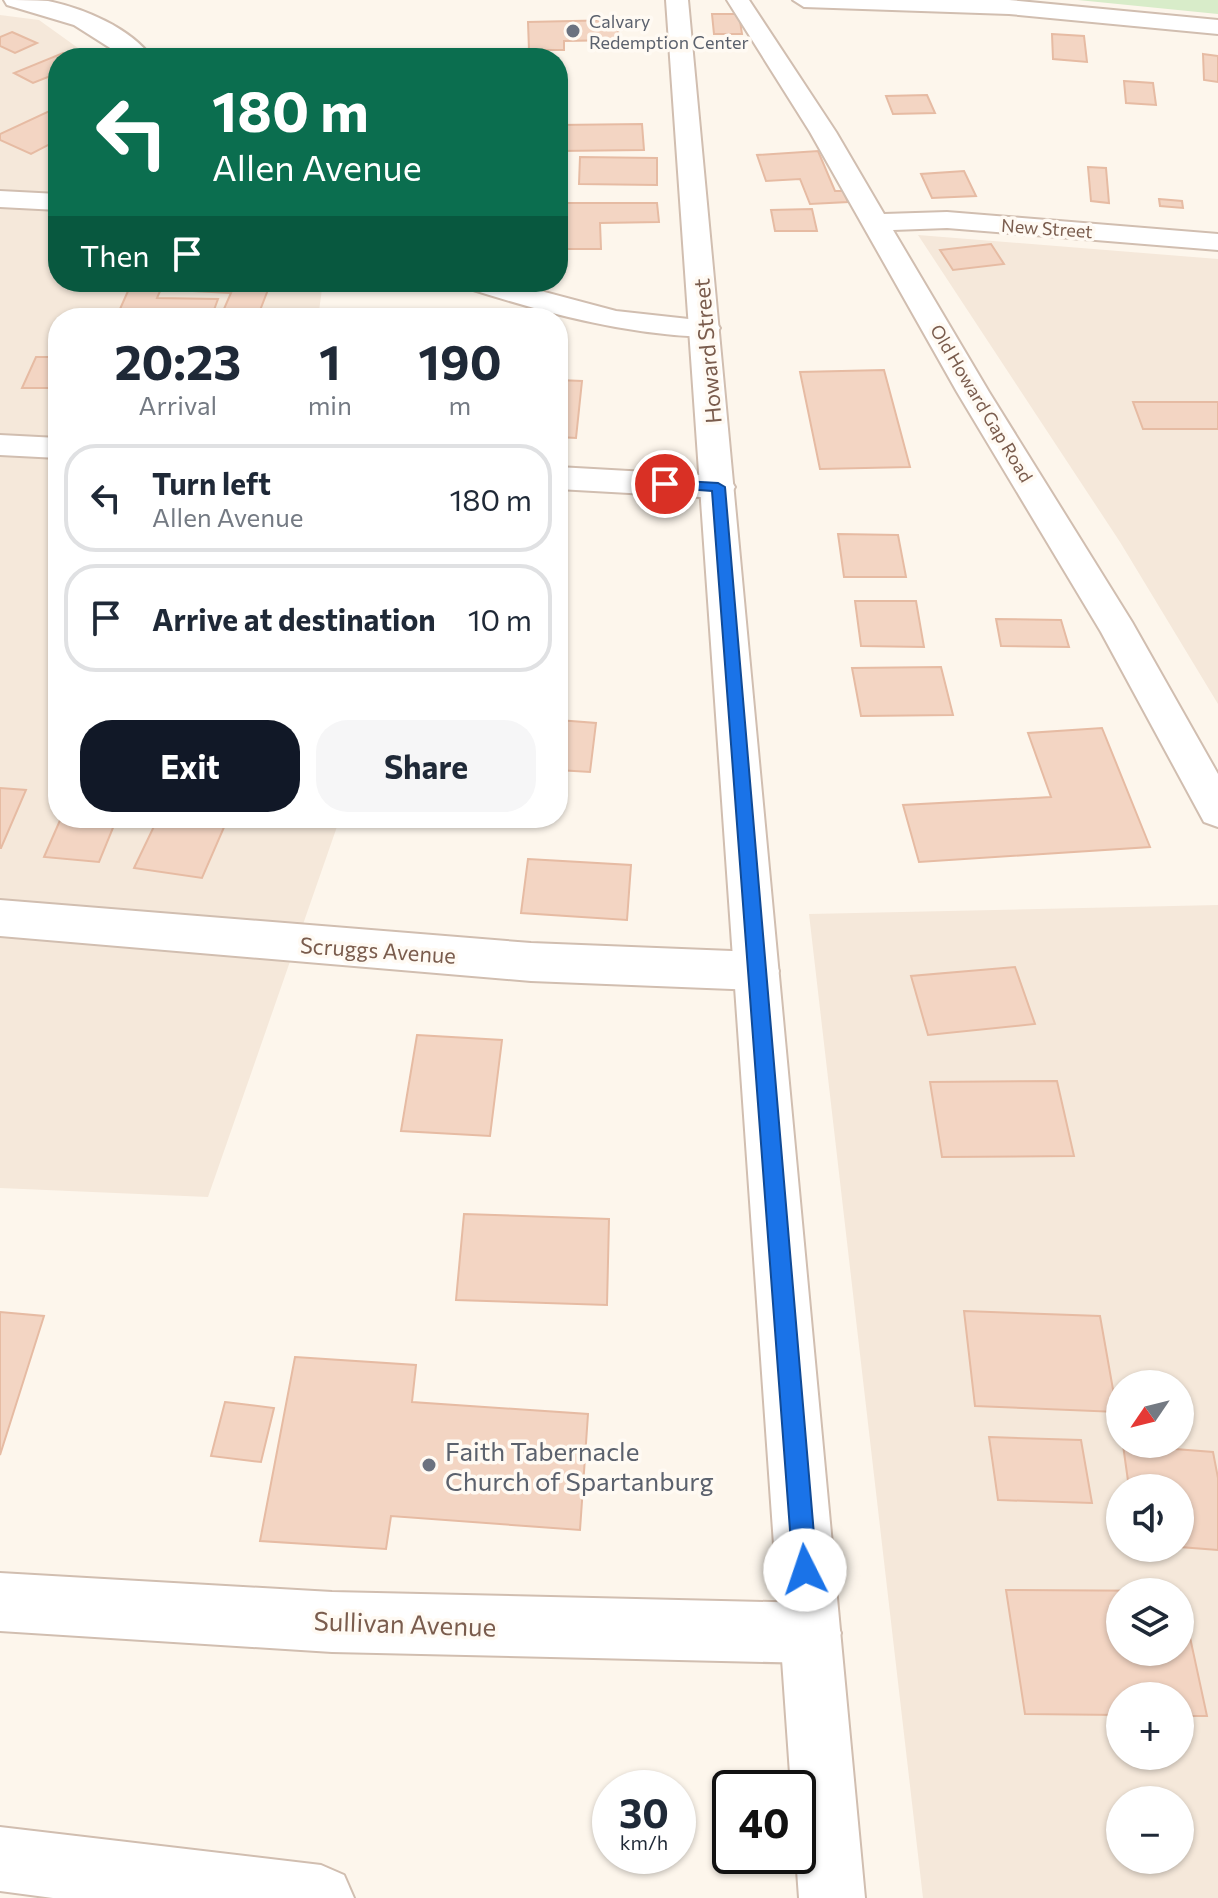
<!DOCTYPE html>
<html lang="en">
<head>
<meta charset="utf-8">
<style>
  body { margin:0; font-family:Commissioner,sans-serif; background:#f6f6f7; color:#1f2937; height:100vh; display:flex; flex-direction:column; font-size:30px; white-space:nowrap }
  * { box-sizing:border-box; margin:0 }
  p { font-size:26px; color:#747a83 }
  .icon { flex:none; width:44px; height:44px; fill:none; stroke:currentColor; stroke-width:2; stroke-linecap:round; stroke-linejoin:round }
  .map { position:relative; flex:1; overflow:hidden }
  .side { position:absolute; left:48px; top:308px; width:520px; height:520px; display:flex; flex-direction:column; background:#fff; border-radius:32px; box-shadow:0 2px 6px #0004 }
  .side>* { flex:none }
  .banner { position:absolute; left:48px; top:48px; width:520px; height:244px; border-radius:32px; box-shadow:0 2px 6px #0004; background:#0b6e4f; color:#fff; overflow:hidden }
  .needle { width:52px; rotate:235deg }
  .buttons { position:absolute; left:1106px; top:1370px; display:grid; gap:16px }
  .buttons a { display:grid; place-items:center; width:88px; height:88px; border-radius:50%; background:#fff; box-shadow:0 2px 6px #0004; font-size:40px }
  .speed { position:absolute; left:592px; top:1770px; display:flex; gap:16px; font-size:40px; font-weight:700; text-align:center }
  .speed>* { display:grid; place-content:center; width:104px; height:104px; border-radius:50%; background:#fff; box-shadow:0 2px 6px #0004; line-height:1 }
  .speed small { font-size:20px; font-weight:400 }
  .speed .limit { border:4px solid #111; border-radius:12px; background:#fff; color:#111 }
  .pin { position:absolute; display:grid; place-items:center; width:68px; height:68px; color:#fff; margin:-34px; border:4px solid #fff; border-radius:50%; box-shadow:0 2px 8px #0007 }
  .me { position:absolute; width:88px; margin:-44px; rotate:356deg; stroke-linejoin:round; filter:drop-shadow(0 0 6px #0008) }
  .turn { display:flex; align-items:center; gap:28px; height:168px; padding:0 32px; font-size:36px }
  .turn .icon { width:104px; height:104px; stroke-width:2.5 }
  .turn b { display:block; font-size:56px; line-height:68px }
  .then { display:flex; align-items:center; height:76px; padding:0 32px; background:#0003; gap:16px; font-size:30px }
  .eta { display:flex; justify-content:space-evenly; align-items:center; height:136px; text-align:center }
  .eta b { font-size:48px; font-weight:700; line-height:56px }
  .primary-button { display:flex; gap:16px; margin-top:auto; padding:16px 32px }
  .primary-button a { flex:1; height:92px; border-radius:32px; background:#111827; color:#fff; font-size:32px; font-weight:700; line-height:92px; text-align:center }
  .primary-button a+a { background:#f6f6f7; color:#1f2937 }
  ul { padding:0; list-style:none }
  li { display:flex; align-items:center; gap:24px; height:108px; margin:0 16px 12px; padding:0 16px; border:4px solid #e0e1e3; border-radius:32px }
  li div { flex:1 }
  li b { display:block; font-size:30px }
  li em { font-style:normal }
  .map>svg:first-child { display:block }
  .residential { fill:#f5e8da; fill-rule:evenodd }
  .green { fill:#d8ecc9 }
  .building { fill:#f3d5c3; stroke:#e6bba3; stroke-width:2; fill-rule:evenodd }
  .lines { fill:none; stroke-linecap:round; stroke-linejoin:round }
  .minor-casing { stroke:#d1beb0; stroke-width:4 }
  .tertiary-casing { stroke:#d1beb0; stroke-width:4 }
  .minor { fill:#fff; fill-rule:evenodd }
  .tertiary { fill:#fff; fill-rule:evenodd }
  .route { fill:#1a73e8; stroke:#114b97; stroke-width:2 }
  .worship-dot { fill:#6b7280; stroke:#fffaf3; stroke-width:3 }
  .labels { text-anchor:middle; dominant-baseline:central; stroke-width:7; stroke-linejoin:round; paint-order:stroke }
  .far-worship-label { font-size:18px; fill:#5b616d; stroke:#fffaf3; text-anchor:start }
  .far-street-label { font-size:18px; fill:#7a5c4d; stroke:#fffaf3 }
  .street-label { font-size:22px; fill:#7a5c4d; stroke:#fffaf3 }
  .near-worship-label { font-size:26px; fill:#5b616d; stroke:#fffaf3; text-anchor:start }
  .near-street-label { font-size:26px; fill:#7a5c4d; stroke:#fffaf3 }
</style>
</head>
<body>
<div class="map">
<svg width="1218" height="1898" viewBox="0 0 1218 1898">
  <rect width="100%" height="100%" fill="#fdf6ec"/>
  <g class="residential">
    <polygon points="0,15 39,20 92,58 58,58 58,282 323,282 318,318 58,318 58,818 340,818 208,1197 0,1188"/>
    <polygon points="918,235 1218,259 1218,704 1120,542"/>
    <path d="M1218 905V1898H923L809 914ZM1120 1384H1180V1444H1120ZM1120 1488H1180V1548H1120ZM1120 1592H1180V1652H1120ZM1120 1696H1180V1756H1120ZM1120 1800H1180V1860H1120Z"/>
  </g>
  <polygon class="green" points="1078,0 1218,0 1218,14"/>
  <g class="building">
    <polygon points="712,14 739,14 742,34 714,34"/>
    <polygon points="617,20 619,40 564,41 564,50 529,50 528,22"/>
    <polygon points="12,32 37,43 15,53 0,46 0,37"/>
    <polygon points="1052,34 1084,36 1087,62 1053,59"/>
    <polygon points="63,53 73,58 58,58 58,73 33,83 14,73"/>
    <polygon points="1203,54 1218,56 1218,82 1204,80"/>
    <polygon points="1124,81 1153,83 1156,105 1126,103"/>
    <polygon points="927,95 935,113 893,114 886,96"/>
    <polygon points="58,107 58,140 31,154 0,140 0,134"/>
    <polygon points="642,124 644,150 558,151 558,125"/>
    <polygon points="818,151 835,191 843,191 848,202 810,204 800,179 766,181 757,155"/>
    <polygon points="580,157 657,158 657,185 579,184"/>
    <polygon points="1088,167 1106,168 1109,203 1091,201"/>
    <polygon points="964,171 976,196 932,198 921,174"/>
    <polygon points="1159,199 1182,201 1183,208 1160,206"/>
    <polygon points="563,203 657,203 659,222 600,223 601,249 563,249"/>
    <polygon points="812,209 817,231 775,231 771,210"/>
    <polygon points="991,244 1004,264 953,270 940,250"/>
    <polygon points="132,282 164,282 157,298 218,299 211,318 116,318"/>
    <polygon points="198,282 271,282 257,318 220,318 231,293 194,291"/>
    <polygon points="36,357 58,357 58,388 22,388"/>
    <polygon points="884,370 910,467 820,469 800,372"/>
    <polygon points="558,380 582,381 576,438 558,437"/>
    <polygon points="1133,402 1218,402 1218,429 1143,429"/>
    <polygon points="838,534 898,535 906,577 844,577"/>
    <polygon points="855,601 916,601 924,647 861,646"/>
    <polygon points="996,619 1061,620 1069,647 1001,646"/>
    <polygon points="941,667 953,715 861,716 852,668"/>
    <polygon points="558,720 596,723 590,772 558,770"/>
    <polygon points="1102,728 1150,847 919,862 903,805 1051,797 1028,733"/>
    <polygon points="0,788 26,790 1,848 0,848"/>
    <polygon points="61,818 117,818 99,862 44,857"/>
    <polygon points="158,818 228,818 202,878 134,868"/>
    <polygon points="528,859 631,865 627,920 521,913"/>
    <polygon points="1015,967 1035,1024 928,1035 911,976"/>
    <polygon points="417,1035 502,1040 490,1136 401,1131"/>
    <polygon points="1057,1081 1074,1156 942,1157 930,1082"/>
    <polygon points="464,1214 609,1219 607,1305 456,1300"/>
    <polygon points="964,1311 1100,1316 1117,1412 975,1406"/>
    <polygon points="0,1312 44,1316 0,1455"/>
    <polygon points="295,1357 416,1365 412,1402 588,1414 580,1530 391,1516 386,1549 260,1541"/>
    <polygon points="225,1402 274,1408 261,1462 211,1456"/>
    <polygon points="989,1437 1081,1440 1092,1503 998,1500"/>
    <polygon points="1123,1445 1213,1452 1218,1478 1218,1550 1180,1547 1180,1488 1129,1488"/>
    <path d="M1006 1590 1180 1591 1207 1716H1180V1696H1120V1715L1025 1714ZM1120 1592H1180V1652H1120Z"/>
  </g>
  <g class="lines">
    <defs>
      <g id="minor">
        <path d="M4 0C18 0 34 0 48 1 83 8 131 28 152 58H126L74 25 7 5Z"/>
        <polygon points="727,0 749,0 836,132 884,214 947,212 1218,234 1218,250 947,228 893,230 989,392 1132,622 1218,774 1218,827 1204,822 1101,632 957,392 810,132"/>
        <polygon points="793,0 1009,0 1218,20 1218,34 1009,14 804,7"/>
        <polygon points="0,191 58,194 58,210 0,207"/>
        <path d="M463 282H507L616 311 716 322 720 328 716 334 705 337C622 334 546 313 467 288Z"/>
        <polygon points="0,435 58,438 58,458 0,455"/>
        <polygon points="558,467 718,476 730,479 735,487 730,495 718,498 558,489"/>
        <polygon points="0,900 531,943 757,952 773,958 779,971 773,984 757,990 531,981 0,936"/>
        <polygon points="0,1573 332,1592 811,1603 832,1612 841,1633 832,1654 811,1663 332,1652 0,1631"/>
        <polygon points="0,1827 321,1865 344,1875 354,1898 53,1898 0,1891"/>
      </g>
      <polygon id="tertiary" points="666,0 688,0 865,1898 799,1898 796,1856 798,1788 791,1788"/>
    </defs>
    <use href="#minor" class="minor-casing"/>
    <use href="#tertiary" class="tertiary-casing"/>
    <use href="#minor" class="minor"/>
    <use href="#tertiary" class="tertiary"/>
  </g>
  <polygon class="route" points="665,480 718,483 725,487 817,1570 814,1578 805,1582 797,1578 793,1570 712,491 660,487 660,481"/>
  <g class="worship-dot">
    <circle cx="573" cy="31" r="8"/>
    <circle cx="429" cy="1465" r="8"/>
  </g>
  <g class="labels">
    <g class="far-worship-label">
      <text x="589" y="21">Calvary<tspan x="589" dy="21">Redemption Center</tspan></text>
    </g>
    <g class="far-street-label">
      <text transform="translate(1047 228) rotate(4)">New Street</text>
      <text transform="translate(982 403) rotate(59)">Old Howard Gap Road</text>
    </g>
    <g class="street-label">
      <text transform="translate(707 351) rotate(-95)">Howard Street</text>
      <text transform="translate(378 950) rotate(4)">Scruggs Avenue</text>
    </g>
    <g class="near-worship-label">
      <text x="445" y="1450">Faith Tabernacle<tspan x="445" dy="30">Church of Spartanburg</tspan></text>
    </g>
    <g class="near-street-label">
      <text transform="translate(405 1623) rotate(2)">Sullivan Avenue</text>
    </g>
  </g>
</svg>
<div class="buttons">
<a><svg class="needle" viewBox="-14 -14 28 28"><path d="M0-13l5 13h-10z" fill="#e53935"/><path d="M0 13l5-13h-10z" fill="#747a83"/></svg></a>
<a><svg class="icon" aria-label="sound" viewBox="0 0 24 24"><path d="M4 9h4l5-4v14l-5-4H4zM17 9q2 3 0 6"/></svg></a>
<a><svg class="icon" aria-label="layers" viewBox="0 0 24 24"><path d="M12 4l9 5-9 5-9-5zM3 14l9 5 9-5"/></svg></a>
<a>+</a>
<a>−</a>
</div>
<div class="speed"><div>30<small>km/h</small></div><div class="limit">40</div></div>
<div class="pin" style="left:665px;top:484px;background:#d93025"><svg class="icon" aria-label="arrive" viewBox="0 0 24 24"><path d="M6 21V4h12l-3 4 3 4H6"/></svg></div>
<svg class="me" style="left:805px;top:1570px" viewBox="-20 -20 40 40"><circle r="19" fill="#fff"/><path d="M0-13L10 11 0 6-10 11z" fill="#1a73e8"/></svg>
<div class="banner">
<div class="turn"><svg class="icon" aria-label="left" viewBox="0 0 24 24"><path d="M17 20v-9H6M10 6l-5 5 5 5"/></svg><div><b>180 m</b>Allen Avenue</div></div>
<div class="then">Then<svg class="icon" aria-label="arrive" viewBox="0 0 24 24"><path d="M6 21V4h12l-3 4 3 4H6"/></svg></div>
</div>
<section class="side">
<div class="eta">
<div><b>20:23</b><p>Arrival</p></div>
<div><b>1</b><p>min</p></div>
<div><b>190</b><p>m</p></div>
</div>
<ul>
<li><svg class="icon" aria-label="left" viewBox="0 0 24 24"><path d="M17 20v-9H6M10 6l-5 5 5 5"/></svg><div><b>Turn left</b><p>Allen Avenue</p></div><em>180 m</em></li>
<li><svg class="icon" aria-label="arrive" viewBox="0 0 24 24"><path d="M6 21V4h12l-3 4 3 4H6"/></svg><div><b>Arrive at destination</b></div><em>10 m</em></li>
</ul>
<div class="primary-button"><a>Exit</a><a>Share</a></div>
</section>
</div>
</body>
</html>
